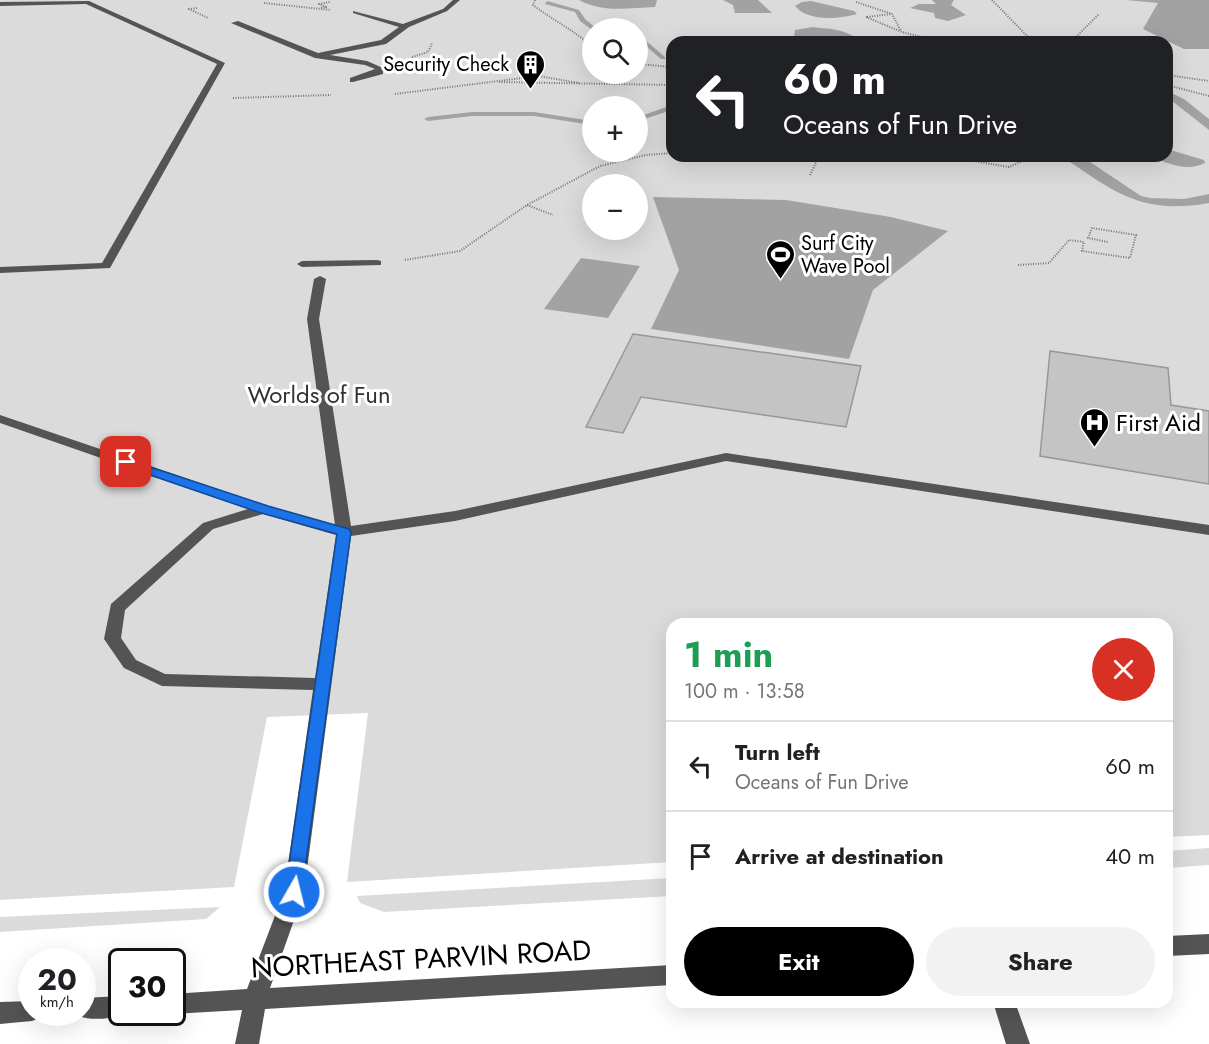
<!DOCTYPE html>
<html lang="en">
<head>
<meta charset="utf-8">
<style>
  body { margin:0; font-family:Jost,sans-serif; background:#f2f2f2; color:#202124; height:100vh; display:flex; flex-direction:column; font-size:22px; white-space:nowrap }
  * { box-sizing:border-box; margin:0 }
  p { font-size:20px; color:#757577 }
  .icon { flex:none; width:33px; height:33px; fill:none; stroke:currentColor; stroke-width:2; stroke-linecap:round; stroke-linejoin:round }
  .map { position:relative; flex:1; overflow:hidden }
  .details { position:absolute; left:666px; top:618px; width:507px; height:390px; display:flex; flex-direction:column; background:#fff; border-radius:18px; box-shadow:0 6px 24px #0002 }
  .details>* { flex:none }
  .hud { position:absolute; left:666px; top:36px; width:507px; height:126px; border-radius:18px; box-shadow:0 6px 24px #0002; background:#202124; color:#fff; overflow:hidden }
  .fabs { position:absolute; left:582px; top:18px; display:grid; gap:12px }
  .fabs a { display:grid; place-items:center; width:66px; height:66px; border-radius:50%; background:#fff; box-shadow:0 6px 24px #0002; font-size:30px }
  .speed { position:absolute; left:18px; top:948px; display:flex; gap:12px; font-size:30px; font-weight:700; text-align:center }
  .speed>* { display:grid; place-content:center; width:78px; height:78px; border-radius:50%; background:#fff; box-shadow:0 6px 24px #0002; line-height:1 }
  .speed small { font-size:15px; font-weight:400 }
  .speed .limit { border:3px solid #111; border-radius:9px; background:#fff; color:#111 }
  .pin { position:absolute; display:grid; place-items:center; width:51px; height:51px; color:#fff; margin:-26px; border-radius:12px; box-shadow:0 3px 9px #0006 }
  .me { position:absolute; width:66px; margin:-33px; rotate:8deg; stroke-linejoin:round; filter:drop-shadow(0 0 4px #0008) }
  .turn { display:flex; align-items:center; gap:21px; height:126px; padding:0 18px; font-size:27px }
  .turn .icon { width:78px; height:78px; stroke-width:2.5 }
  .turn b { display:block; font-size:42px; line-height:51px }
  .round { display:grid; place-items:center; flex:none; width:63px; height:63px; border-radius:32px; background:#f2f2f2 }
  .headline { display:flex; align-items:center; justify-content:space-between; height:102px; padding:0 18px }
  h1 { font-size:36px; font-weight:700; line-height:45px; color:#1e9e55 }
  .cta { display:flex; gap:12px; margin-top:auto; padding:12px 18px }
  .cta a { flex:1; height:69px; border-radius:36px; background:#000; color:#fff; font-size:24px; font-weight:700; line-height:69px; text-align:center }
  .cta a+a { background:#f2f2f2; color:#202124 }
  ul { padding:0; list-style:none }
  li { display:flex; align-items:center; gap:18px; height:90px; padding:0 18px; border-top:2px solid #e0e0e0 }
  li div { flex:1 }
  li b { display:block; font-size:22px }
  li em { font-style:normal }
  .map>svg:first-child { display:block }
  .green { fill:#dbdbdb; fill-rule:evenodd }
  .water { fill:#a2a2a2 }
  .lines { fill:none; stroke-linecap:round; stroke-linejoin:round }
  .stream { fill:#a2a2a2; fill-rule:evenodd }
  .building { fill:#c4c4c4; stroke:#989898; stroke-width:1.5 }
  .path { stroke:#767676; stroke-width:2; stroke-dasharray:1 1.5; stroke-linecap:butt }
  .minor { fill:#545454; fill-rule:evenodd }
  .route { fill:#1a73e8; stroke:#114b97; stroke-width:1.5 }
  .labels { text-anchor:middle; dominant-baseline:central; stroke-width:6; stroke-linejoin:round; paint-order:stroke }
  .far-poi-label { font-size:20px; fill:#000; stroke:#fff; text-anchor:end }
  .park-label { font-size:24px; fill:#323232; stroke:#fff }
  .poi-label { font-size:24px; fill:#000; stroke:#fff; text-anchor:start }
  .near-street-label { font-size:28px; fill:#000; stroke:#fff }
</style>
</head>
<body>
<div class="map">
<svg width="1209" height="1044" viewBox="0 0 1209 1044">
  <rect width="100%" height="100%" fill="#fff"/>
  <g class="green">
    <path d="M0 0H1209V835L1167 837V624H672V862L347 882 368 713 267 717 234 887 0 900ZM592 28H638V74H592ZM672 42H1167V156H672ZM592 106H638V152H592ZM592 184H638V230H592Z"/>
    <polygon points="1209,848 1209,865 1167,868 1167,851"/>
    <polygon points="672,878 672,896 384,912 360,903 357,896"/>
    <polygon points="220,907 206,919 0,932 0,917"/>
  </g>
  <g class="water">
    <path d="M579 0H657L655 7C628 8 603 13 579 0Z"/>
    <polygon points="723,0 758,0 772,13 735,13 733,5"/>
    <polygon points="932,0 954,0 951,5 966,15 948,21 935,18 934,13 910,8 919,4 936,4"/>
    <polygon points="1126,0 1209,0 1209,49 1184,49 1143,29 1158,3"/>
    <path d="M811 1 854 11 857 14C839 19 808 22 795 6L802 2Z"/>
    <path d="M813 27C827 29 839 28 853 36V41L807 42 794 37 795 30Z"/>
    <polygon points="1167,91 1184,99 1209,119 1209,130 1167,97"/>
    <path d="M1167 149 1204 160 1205 163C1188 172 1168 164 1151 156H1167Z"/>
    <path d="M1061 156H1081L1141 196 1150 198 1184 199 1209 194V203C1140 215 1115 192 1061 156Z"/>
    <polygon points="653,197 786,200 891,217 948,231 873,290 849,359 651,329 679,270"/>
    <polygon points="581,258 640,266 608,318 544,309"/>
  </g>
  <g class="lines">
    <g class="stream">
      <polygon points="547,1 579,10 585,19 596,28 591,29 580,21 575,12 545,4"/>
      <polygon points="638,34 665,57 665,59 661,59 638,39"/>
      <polygon points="672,105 672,110 638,121 638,117"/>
      <polygon points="472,112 534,112 592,121 592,125 534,116 472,116 428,121 424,119 428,117"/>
    </g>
  </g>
  <g class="building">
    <polygon points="633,334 861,366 846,427 641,397 623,433 586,427"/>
    <polygon points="1050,351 1168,368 1171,405 1209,411 1209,484 1040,456"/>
  </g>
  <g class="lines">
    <g class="path">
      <path d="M535 0 533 5C553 20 573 30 592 46"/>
      <polyline points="992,0 1033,42"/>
      <polyline points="856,2 892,14 901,31"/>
      <polyline points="264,3 331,10"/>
      <polyline points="197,8 189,9 208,18"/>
      <polyline points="321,8 326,7 319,4 330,2"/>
      <polyline points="866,17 902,32 940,42"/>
      <polyline points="867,17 891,14"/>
      <polyline points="916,42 926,38"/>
      <polyline points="1071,42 1099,14"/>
      <polyline points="412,57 428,52 432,43"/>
      <polyline points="638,64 672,67"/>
      <polyline points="1167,75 1209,81"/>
      <polyline points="499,82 672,85"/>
      <polyline points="1167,85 1209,96"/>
      <polyline points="395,94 538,76 579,83"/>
      <polyline points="233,98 331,95"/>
      <polyline points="859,156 882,156"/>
      <polyline points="944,156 1009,167 1027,159 1026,156"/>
      <polyline points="810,175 819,156"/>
      <polyline points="527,205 553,215"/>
      <polyline points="405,260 460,251 527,205 600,166 646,155 672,153"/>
      <polyline points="1018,265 1049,263 1069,240 1084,242 1082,251 1130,258 1136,235 1092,228 1088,238 1108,242"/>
    </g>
    <g class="minor">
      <polygon points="453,0 460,0 447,11 409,27 386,44 330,55 367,61 383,68 383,74 353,82 350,82 350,78 375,69 365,65 315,58 231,23 238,21 318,53 381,40 399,27 353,13 353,11 403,24 443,9"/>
      <polygon points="89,1 225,63 110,268 0,273 0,267 102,263 217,64 86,4 0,6 0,2"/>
      <polygon points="377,260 381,261 381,265 302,267 297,264 302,261"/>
      <path d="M320 276 326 279 319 319 351 526 455 511 726 453 1209 525V535L726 461 455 521 351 536 304 892 270 988 672 965V985L265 1009 259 1044H235L242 1010 172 1014 167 1012H172V994L247 989 284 892 313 690 162 686 124 668 104 639 111 604 203 523 248 509 0 423V415L268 506 335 525 307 319 314 279ZM263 514 336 535 315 678 165 674 136 660 121 638 125 610 213 529Z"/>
      <polygon points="1209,934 1209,954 1167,956 1167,936"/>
      <path d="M122 996V1012H130C118 1019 82 1023 73 1012H82V998Z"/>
      <polygon points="32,1001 32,1012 43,1012 40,1018 32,1021 0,1024 0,1002"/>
      <polygon points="993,1002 1015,1002 1030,1044 1006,1044"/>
    </g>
  </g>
  <polygon class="route" points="126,459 268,506 349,529 351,532 301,898 294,900 287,898 285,892 337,534 258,512 121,465 119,462"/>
  <defs>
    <symbol id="building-pin" viewBox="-11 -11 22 30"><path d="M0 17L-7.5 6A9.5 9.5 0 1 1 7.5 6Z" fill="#000" stroke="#fff"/><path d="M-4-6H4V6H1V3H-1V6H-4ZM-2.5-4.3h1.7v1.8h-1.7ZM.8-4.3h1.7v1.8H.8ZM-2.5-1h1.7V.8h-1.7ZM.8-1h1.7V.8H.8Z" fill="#fff"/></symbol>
    <symbol id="stadium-pin" viewBox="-11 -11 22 30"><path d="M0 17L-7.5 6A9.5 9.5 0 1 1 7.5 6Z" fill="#000" stroke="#fff"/><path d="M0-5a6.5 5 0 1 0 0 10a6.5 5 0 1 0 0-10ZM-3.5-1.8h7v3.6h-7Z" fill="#fff"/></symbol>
    <symbol id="hospital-pin" viewBox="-11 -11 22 30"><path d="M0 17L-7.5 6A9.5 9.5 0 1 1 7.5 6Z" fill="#000" stroke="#fff"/><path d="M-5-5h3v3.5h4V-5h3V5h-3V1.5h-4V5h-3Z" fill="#fff"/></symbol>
  </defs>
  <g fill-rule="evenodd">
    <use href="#building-pin" x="514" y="48" width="33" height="45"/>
    <use href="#stadium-pin" x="764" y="238" width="33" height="45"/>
    <use href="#hospital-pin" x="1078" y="406" width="33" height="45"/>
  </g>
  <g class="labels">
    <g class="far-poi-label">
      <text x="509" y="64">Security Check</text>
      <text x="801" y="243" text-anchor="start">Surf City<tspan x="801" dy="23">Wave Pool</tspan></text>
    </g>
    <g class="park-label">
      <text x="319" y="394">Worlds of Fun</text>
    </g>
    <g class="poi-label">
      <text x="1116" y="422">First Aid</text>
    </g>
    <g class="near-street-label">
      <text transform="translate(421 959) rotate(-3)">NORTHEAST PARVIN ROAD</text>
    </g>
  </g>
</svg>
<div class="fabs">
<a><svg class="icon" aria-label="search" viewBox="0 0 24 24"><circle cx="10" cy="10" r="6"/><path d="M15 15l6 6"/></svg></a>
<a>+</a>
<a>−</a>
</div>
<div class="speed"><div>20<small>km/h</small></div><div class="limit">30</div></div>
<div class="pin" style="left:126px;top:462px;background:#d93025"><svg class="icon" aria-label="arrive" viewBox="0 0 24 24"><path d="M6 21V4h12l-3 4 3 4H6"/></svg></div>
<svg class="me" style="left:294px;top:892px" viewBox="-20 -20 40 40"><circle r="17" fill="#1a73e8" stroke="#fff" stroke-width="3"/><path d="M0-11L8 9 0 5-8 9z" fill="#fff"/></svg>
<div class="hud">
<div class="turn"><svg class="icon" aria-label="left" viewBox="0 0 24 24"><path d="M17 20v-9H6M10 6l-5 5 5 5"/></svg><div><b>60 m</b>Oceans of Fun Drive</div></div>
</div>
<section class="details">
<div class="headline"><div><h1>1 min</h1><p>100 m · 13:58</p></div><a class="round" style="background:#d93025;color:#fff"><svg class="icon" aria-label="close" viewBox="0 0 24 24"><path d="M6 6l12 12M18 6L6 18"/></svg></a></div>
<ul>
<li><svg class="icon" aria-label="left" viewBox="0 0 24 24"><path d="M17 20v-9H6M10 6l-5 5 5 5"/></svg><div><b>Turn left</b><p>Oceans of Fun Drive</p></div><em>60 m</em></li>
<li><svg class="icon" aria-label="arrive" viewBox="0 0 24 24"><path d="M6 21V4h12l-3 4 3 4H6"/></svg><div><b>Arrive at destination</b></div><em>40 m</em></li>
</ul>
<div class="cta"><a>Exit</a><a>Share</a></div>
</section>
</div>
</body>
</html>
